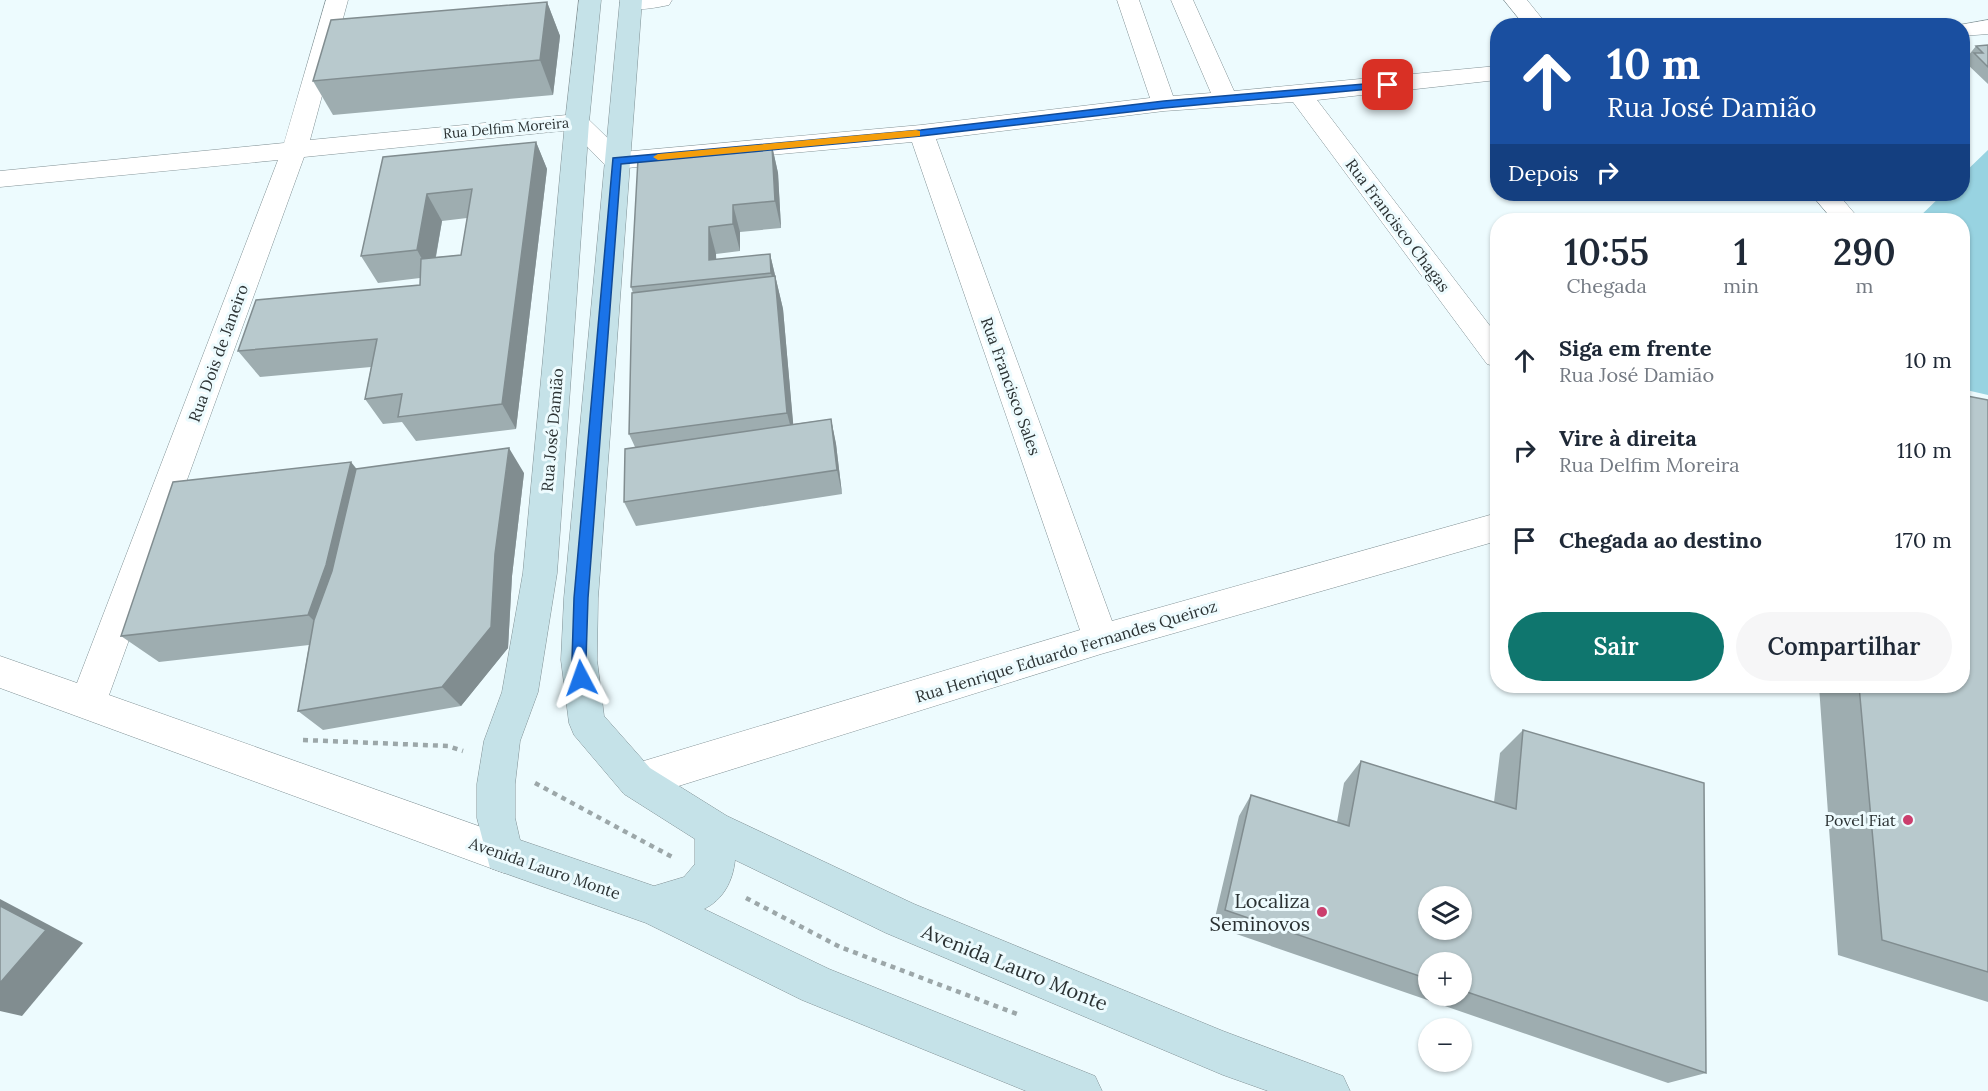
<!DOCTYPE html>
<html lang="pt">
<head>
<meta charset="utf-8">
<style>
  body { margin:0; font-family:Lora,serif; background:#f6f6f7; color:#1f2937; height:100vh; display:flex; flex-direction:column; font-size:22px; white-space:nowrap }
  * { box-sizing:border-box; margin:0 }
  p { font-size:20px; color:#747a83 }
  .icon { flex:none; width:33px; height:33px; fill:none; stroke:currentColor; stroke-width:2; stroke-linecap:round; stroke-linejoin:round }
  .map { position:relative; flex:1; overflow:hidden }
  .panel { position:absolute; left:1490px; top:213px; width:480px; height:480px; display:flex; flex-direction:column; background:#fff; border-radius:24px; box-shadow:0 2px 4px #0004 }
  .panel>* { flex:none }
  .guide { position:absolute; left:1490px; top:18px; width:480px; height:183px; border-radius:24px; box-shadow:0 2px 4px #0004; background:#1a4fa0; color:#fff; overflow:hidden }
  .controls { position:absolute; left:1418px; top:886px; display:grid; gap:12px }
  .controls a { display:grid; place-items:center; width:54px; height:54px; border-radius:50%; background:#fff; box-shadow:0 2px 4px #0004; font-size:30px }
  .pin { position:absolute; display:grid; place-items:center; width:51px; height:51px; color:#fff; margin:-26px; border-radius:12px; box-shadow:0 3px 9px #0006 }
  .me { position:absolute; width:66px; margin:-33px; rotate:356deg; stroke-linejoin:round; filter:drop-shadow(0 0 4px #0008) }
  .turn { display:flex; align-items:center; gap:21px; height:126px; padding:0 18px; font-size:27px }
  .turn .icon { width:78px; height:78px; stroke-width:2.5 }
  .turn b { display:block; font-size:42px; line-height:51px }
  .then { display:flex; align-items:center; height:57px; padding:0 18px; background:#0003; gap:12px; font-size:22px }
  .eta { display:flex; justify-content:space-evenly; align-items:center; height:102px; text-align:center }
  .eta b { font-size:36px; font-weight:600; line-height:42px }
  .cta { display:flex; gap:12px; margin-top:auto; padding:12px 18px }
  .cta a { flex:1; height:69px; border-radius:36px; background:#0f766e; color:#fff; font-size:24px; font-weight:600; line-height:69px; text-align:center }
  .cta a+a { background:#f6f6f7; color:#1f2937 }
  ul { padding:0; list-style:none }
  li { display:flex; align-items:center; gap:18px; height:90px; padding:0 18px }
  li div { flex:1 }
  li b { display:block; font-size:22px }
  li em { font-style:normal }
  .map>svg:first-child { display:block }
  .green { fill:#98d3e1 }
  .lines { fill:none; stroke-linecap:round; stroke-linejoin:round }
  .street-casing { stroke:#819195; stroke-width:1 }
  .secondary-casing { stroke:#819195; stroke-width:1 }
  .path { stroke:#9ca7a9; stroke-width:4.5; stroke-dasharray:5 5; stroke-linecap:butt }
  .street { fill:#fff; fill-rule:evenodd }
  .secondary { fill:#c5e2e8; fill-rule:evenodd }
  .wall { fill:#9eadb0; fill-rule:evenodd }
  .shaded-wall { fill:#818d90 }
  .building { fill:#b8c9cd; stroke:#818d90; stroke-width:1.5; fill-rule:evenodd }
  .route { fill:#1a73e8; stroke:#114b97; stroke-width:1.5 }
  .slow { fill:#f59e0b }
  .poi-dot { fill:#cb3e6d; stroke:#edfbfe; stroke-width:2 }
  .labels { text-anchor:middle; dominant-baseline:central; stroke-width:6; stroke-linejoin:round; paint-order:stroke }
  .far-street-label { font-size:14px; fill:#2b3233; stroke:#edfbfe }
  .street-label { font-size:16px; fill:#2b3233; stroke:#edfbfe }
  .poi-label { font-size:16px; fill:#2b3233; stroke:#edfbfe; text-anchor:end }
  .near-poi-label { font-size:20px; fill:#2b3233; stroke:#edfbfe; text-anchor:end }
  .near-street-label { font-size:20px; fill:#2b3233; stroke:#edfbfe }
</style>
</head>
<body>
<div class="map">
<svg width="1988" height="1091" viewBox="0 0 1988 1091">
  <rect width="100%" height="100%" fill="#edfbfe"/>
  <polygon class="green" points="1988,150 1988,395 1962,389 1962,220 1916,220 1943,194 1962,194 1962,175"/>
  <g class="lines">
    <defs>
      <g id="street">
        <polygon points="326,0 348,0 310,140 577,114 586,117 622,152 921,125 1150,98 1117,0 1139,0 1173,96 1211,93 1171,0 1193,0 1234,91 1497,66 1497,80 1317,100 1497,335 1497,367 1487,364 1293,102 1164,111 936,139 1112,621 1497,513 1497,541 1101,654 637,799 624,794 618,781 624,768 637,763 1080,630 912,142 616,169 607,167 571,130 304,157 109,695 518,840 524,854 518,868 504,873 0,688 0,656 77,683 278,160 0,187 0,171 284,143"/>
        <path d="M622 0H672L669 5C655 8 637 11 623 8L620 3Z"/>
        <polygon points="1504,0 1527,0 1548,26 1525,26"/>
        <polygon points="1988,20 1988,34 1962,36 1962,26 1953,26"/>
        <polygon points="1811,194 1838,194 1860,220 1833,220"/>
      </g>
      <path id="secondary" d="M579 0H601L589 122 557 573 538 692 520 741 515 784V818L520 840 654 886 684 877 695 864V839L624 794 574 735 569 723 561 660 564 598 620 0H642L598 598 597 660 604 716 650 768 727 816 914 904 1223 1031 1343 1076 1350 1091H1268L1223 1075 886 933 735 860C733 881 723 900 704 909L829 969 1095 1076 1102 1091H1026L802 1000 646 923 490 868 477 818V784L484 741 502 692 523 573 565 122Z"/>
    </defs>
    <use href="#street" class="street-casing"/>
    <use href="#secondary" class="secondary-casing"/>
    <g class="path">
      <polyline points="303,740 448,746 463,751"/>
      <polyline points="535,783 674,858"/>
      <polyline points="746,898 840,947 1017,1014"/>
    </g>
    <use href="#street" class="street"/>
    <use href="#secondary" class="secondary"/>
  </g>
  <g class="wall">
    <polygon points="547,2 560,36 553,95 333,115 313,81"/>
    <polygon points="1988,45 1988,84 1966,63 1970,58 1968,56 1976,46"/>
    <path d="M536 142 547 169 516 429 416 441 402 422 383 424 365 399 371 367 260 377 238 351 420 285V278L378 283 361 256 383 157ZM467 218 461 255 436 257 442 221Z"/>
    <polygon points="772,146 778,173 781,228 740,232 740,251 716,254 716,260 770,254 783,309 793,424 831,419 836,444 842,494 636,526 624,502 635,447 629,434 633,293 631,287"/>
    <polygon points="1988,400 1988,1002 1838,955 1819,686 1962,686"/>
    <polygon points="356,469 524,473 512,576 508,648 461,706 323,730 298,711 309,645 159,662 121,636"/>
    <path d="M1523 730 1706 1073 1668 1083 1213 926 1239 816 1251 795 1337 822 1344 783 1361 761 1494 802 1500 753ZM1428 963H1461V996H1428Z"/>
  </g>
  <g class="shaded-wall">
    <polygon points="547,2 560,36 553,95 540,60"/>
    <polygon points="536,142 547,169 516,429 502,404"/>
    <polygon points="772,146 778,173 781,228 775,201"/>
    <polygon points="427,194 442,221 432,277 417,250"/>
    <polygon points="733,205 740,232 740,251 733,224"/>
    <polygon points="709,227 716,254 717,278 709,260"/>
    <polygon points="770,254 783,309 795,444 787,413 777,299 771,273"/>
    <polygon points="831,419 836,444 842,494 837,470"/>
    <polygon points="509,448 524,473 512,576 508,648 461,706 442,687 495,554"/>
    <polygon points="351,462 376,493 336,642 308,615"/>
    <polygon points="0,899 83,943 22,1016 0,1011"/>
  </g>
  <g class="building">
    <polygon points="547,2 540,60 313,81 331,20"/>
    <polygon points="1862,24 1864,26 1849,26"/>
    <polygon points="1988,45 1988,67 1974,53 1983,53 1976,46"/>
    <polygon points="536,142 502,404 398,417 402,394 365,399 377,339 238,351 256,300 420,285 421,259 461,255 472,189 427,194 417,250 361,256 383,157"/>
    <polygon points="772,146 775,201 733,205 733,224 709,227 709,260 770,254 771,273 631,287 638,159"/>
    <polygon points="775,276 787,413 629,434 632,293"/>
    <polygon points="1962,395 1988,400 1988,972 1882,940 1859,686 1962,686"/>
    <polygon points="831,419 837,470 624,502 625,449"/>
    <polygon points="509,448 495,554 491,627 442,687 298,711 314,620 332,571 356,469"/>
    <polygon points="351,462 326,565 308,615 121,636 173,482"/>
    <path d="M1523 730 1704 783 1706 1073 1461 990V963H1428V979L1225 910 1251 795 1349 826 1361 761 1516 809ZM1428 897H1461V930H1428Z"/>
    <polygon points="0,906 46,930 0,983"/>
  </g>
  <polygon class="route" points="1388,82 1391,83 1391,87 1164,108 921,136 621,164 588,598 586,660 588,678 581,685 576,683 572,660 574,598 613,158 921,130 1164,101"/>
  <polygon class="slow" points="916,130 920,131 920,136 658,160 653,157 658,154"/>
  <g class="poi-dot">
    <circle cx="1908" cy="820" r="6"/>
    <circle cx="1322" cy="912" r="6"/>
  </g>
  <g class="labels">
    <g class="far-street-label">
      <text transform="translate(506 128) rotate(-5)">Rua Delfim Moreira</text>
    </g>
    <g class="street-label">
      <text transform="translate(1398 225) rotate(53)">Rua Francisco Chagas</text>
      <text transform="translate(218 353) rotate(-70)">Rua Dois de Janeiro</text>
      <text transform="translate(1011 386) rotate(70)">Rua Francisco Sales</text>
      <text transform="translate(552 430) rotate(-85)">Rua José Damião</text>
      <text transform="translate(1066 651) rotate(-17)">Rua Henrique Eduardo Fernandes Queiroz</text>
      <text transform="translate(545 868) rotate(19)">Avenida Lauro Monte</text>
    </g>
    <g class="poi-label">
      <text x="1896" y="820">Povel Fiat</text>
    </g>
    <g class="near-poi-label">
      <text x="1310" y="900">Localiza<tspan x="1310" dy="23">Seminovos</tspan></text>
    </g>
    <g class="near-street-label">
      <text transform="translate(1015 967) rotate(22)">Avenida Lauro Monte</text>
    </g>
  </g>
</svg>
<div class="controls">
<a><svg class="icon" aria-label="layers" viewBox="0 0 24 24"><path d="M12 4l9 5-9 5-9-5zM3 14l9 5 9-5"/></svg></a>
<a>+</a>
<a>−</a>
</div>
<div class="pin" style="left:1388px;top:85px;background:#d93025"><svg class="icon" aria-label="arrive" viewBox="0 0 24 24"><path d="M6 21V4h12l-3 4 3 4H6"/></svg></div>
<svg class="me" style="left:581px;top:678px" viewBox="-20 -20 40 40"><path d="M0-17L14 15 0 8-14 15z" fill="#1a73e8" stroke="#fff" stroke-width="4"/></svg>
<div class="guide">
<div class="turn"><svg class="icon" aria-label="ahead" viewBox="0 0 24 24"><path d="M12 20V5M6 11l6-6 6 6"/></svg><div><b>10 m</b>Rua José Damião</div></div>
<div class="then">Depois<svg class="icon" aria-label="right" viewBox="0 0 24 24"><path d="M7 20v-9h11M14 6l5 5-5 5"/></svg></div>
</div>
<section class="panel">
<div class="eta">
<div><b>10:55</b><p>Chegada</p></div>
<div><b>1</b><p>min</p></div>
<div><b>290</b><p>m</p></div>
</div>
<ul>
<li><svg class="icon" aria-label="ahead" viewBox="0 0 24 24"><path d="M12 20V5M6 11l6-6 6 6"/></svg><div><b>Siga em frente</b><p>Rua José Damião</p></div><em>10 m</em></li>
<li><svg class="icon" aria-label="right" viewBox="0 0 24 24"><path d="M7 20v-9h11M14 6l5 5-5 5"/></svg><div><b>Vire à direita</b><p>Rua Delfim Moreira</p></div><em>110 m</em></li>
<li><svg class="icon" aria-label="arrive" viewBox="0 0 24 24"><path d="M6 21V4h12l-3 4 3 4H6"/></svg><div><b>Chegada ao destino</b></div><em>170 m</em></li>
</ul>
<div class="cta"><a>Sair</a><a>Compartilhar</a></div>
</section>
</div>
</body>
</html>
